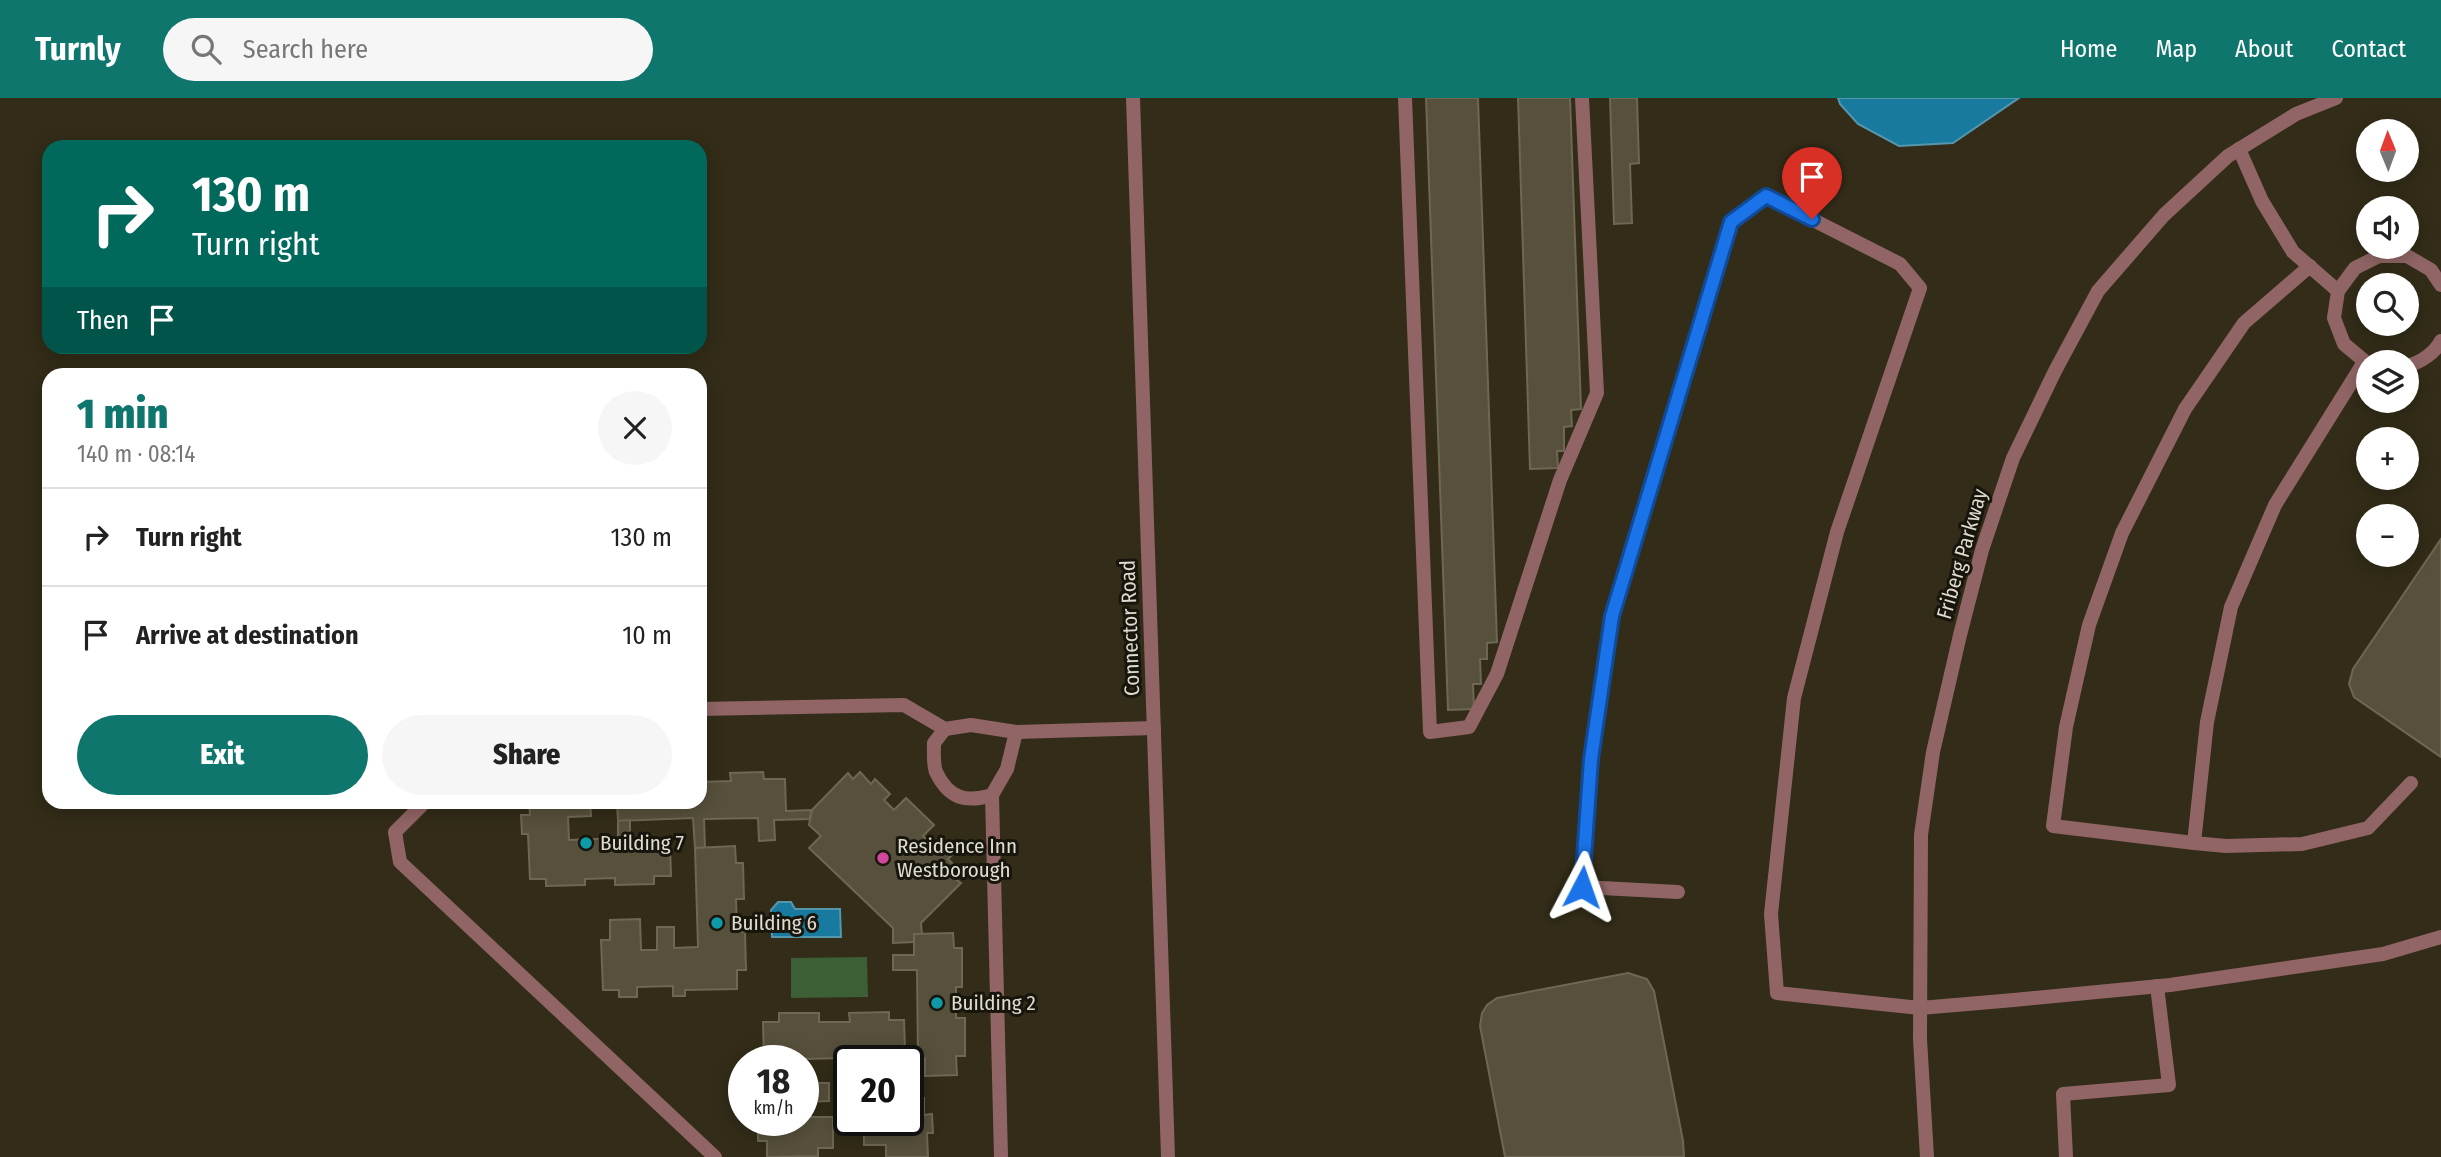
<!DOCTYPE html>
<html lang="en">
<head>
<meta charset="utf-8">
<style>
  body { margin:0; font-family:"Fira Sans Condensed",sans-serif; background:#f6f6f6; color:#222; height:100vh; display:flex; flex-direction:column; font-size:26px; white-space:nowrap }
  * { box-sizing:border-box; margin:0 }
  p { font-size:23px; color:#767676 }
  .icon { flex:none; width:38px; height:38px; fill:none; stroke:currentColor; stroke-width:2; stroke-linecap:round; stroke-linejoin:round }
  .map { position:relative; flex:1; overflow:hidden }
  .drawer { position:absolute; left:42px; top:270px; width:665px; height:441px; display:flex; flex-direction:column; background:#fff; border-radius:21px; box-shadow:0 4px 18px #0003 }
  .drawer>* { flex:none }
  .banner { position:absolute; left:42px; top:42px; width:665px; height:214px; border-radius:21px; box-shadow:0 4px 18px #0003; background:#00695c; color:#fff; overflow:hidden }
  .needle { width:46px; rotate:359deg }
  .controls { position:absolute; left:2356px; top:21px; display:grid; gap:14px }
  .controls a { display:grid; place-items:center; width:63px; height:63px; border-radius:50%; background:#fff; box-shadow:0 4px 18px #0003; font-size:35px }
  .speed { position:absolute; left:728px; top:947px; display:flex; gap:14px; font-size:35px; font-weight:700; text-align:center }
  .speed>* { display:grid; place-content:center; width:91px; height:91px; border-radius:50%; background:#fff; box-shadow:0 4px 18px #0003; line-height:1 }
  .speed small { font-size:18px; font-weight:400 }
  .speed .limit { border:4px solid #111; border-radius:10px; background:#fff; color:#111 }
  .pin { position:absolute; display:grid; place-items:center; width:60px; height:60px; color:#fff; margin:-72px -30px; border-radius:50% 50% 50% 0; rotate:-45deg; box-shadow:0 0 7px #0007 }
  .pin .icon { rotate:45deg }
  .me { position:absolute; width:77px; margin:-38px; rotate:4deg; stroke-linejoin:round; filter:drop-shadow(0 0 5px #0008) }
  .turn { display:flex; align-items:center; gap:24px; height:147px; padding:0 35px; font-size:32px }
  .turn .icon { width:91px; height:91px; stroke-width:2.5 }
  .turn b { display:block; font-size:49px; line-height:60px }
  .then { display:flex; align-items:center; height:66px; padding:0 35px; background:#0003; gap:14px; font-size:26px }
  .round { display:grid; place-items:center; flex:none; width:74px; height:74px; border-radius:37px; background:#f6f6f6 }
  .head { display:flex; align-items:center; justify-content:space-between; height:119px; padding:0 35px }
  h1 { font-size:42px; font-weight:800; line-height:52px; color:#0f766e }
  .button { display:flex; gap:14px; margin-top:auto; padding:14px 35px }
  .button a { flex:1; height:80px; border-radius:42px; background:#0f766e; color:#fff; font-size:28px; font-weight:800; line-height:80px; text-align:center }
  .button a+a { background:#f6f6f6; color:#222 }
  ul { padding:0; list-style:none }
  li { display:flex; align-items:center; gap:21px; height:98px; padding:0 35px; border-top:2px solid #e0e0e0 }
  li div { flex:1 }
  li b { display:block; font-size:26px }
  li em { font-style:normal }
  header { display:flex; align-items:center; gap:42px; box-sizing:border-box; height:98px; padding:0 35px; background:#0f766e; color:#fff }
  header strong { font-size:33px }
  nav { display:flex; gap:38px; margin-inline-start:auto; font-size:24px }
  .search { width:490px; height:63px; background:#f6f6f6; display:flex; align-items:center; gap:18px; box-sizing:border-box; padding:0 24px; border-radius:38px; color:#767676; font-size:26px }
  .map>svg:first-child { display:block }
  .green { fill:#3c5f35 }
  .water { fill:#187a9f; stroke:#5497ad; stroke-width:2 }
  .building { fill:#57503c; stroke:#6e6852; stroke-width:2 }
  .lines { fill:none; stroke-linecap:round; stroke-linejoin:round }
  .service { stroke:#916565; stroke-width:14 }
  .minor { stroke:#916565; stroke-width:14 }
  .tertiary { stroke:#916565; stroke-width:14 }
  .route-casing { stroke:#114b97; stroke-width:18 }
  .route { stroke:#1a73e8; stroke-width:12 }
  .culture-dot { fill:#0f9aa8; stroke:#17150c; stroke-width:2.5 }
  .hotel-dot { fill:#d1479c; stroke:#17150c; stroke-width:2.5 }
  .labels { text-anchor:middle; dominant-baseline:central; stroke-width:6; stroke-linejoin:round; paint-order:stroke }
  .street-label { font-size:21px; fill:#dfdbcf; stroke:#17150c }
  .poi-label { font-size:21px; fill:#dfdbcf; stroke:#17150c; text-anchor:start }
</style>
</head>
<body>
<header>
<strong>Turnly</strong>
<div class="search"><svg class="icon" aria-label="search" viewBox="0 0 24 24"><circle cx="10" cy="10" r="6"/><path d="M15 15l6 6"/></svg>Search here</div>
<nav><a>Home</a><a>Map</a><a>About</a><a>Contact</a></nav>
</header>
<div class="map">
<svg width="2441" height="1059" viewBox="0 0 2441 1059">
  <rect width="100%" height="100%" fill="#322c18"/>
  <polygon class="green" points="867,859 868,899 791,900 791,860"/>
  <g class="water">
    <polygon points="1838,0 2019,0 1953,45 1899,48 1858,26 1840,6"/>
    <polygon points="778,804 791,804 795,811 840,811 841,839 772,839 771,812"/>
  </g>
  <g class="building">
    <polygon points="1426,0 1478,0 1497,544 1487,545 1487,561 1480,561 1481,586 1473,586 1474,611 1448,612"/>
    <polygon points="1518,0 1570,0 1581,311 1571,312 1572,328 1564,329 1564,353 1557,353 1558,370 1530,371"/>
    <polygon points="1610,0 1637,0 1639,65 1630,66 1632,125 1614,126"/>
    <polygon points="2441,441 2441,659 2354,599 2349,586 2353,571"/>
    <polygon points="763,674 764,681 785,681 786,713 812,712 810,721 774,722 775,742 759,743 758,720 704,721 705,750 695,750 693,720 618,723 617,704 700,704 700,684 731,683 730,675"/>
    <polygon points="860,674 871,686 875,681 890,696 884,702 894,712 906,700 934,727 923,738 932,747 939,741 954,755 948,761 959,772 953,779 961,785 921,825 922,836 914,836 914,844 893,845 893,830 809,750 821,738 809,727 812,712 848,675 853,681"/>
    <polygon points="529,704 590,704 591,718 568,719 569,742 618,740 618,723 630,722 630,741 642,740 643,748 670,747 671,778 654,778 654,786 615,787 615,780 585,781 585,787 546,788 546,781 530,781 528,736 522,736 521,717 530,717"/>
    <polygon points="735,748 736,765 743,765 744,801 736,801 737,834 745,834 746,872 737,872 737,891 685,892 685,898 673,898 673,888 637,889 637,899 619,899 619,892 603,892 601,842 610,842 610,822 640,821 641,852 657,852 657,829 674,829 674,850 698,849 695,750"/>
    <polygon points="953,835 954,850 962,850 962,889 956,889 956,920 965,920 965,958 956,958 957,977 925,978 925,960 918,960 917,872 893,872 893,857 914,857 914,836"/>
    <polygon points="1628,875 1647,881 1654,893 1683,1043 1684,1059 1505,1059 1480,928 1482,915 1487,907 1497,900"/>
    <polygon points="889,914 889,922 904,922 905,952 918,952 918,960 892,960 892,962 882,962 882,959 804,961 805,985 829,985 829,1003 805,1004 805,1019 833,1019 833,1050 818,1050 818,1058 767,1059 767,1043 758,1043 758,1026 770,1026 770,1022 803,1022 803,962 764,962 763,924 779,924 779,915 819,915 819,924 850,924 849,915"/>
    <polygon points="924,1000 924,1017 932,1016 933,1035 927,1035 928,1059 886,1059 886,1047 864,1047 864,1030 883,1030 883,1022 908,1022 908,1001"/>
  </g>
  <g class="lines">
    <g class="service">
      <polyline points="1405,0 1430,634 1469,629 1497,576 1560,382 1597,295 1582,0"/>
      <polyline points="2239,51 2262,103 2293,154 2338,193"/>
      <polyline points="2364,264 2275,407 2231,509 2207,624 2194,745 2226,748 2302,746 2368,730 2411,685"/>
      <polyline points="2368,266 2344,246 2334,220 2338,193 2355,170 2379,158 2407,158 2431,172 2441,187"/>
      <path d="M2406 268C2420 265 2435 255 2441 243"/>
      <polyline points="700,611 904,607 945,631 971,627 1016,634 1154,630"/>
      <path d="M945 631 934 645C934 654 933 666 936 674 949 701 966 705 992 697"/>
      <polyline points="425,704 395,734 400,764 715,1059"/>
      <polyline points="2194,745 2053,728 2066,629 2089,527 2122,435 2185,311 2244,225 2310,168"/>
      <polyline points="1678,794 1582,789 1591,661 1613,518 1731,124 1766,98 1900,166 1920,190 1837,434 1794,600 1771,816 1777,895 1920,910 2014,902 2170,887 2383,856 2441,839"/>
      <polyline points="1001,1059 992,697 1007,671 1016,634"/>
      <polyline points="2066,1059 2063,996 2169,987 2157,888"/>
    </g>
    <polyline class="minor" points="1927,1059 1920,941 1921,737 1933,654 1960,537 1982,452 2013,360 2055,273 2098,193 2164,117 2228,58 2296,16 2336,0"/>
    <polyline class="tertiary" points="1133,0 1168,1059"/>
  </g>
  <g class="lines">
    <defs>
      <polyline id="route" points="1582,789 1591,661 1612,518 1731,124 1766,98 1812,121"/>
    </defs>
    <use href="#route" class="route-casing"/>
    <use href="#route" class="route"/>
  </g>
  <g class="culture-dot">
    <circle cx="586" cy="745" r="7"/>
    <circle cx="717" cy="825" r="7"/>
    <circle cx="937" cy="905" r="7"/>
  </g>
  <circle class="hotel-dot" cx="883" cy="760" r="7"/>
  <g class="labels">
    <g class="street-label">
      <text transform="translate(1962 456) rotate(-74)">Friberg Parkway</text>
      <text transform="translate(1130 530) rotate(-92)">Connector Road</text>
    </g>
    <g class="poi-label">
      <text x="600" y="745">Building 7</text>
      <text x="897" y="748">Residence Inn<tspan x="897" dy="24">Westborough</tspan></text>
      <text x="731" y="825">Building 6</text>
      <text x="951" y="905">Building 2</text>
    </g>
  </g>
</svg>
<div class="controls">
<a><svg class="needle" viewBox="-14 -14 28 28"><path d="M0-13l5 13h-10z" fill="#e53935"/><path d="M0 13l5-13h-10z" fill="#767676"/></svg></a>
<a><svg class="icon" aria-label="sound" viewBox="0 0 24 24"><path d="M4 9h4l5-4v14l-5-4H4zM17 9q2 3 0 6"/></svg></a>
<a><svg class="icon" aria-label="search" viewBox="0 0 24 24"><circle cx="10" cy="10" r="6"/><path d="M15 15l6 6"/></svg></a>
<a><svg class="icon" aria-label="layers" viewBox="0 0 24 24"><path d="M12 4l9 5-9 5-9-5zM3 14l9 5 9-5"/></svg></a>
<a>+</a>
<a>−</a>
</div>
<div class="speed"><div>18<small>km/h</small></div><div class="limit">20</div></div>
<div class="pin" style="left:1812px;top:121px;background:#d93025"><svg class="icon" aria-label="arrive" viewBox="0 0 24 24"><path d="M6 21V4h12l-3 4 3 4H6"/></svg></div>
<svg class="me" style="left:1582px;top:789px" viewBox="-20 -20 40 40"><path d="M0-17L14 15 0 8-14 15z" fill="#1a73e8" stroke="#fff" stroke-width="4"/></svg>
<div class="banner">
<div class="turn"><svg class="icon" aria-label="right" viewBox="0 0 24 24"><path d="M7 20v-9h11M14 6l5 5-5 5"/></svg><div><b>130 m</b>Turn right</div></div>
<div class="then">Then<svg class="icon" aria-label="arrive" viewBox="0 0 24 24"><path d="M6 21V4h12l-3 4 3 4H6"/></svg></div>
</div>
<section class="drawer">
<div class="head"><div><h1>1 min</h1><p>140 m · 08:14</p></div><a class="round"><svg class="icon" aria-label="close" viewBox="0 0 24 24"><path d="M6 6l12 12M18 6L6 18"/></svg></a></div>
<ul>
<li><svg class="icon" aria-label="right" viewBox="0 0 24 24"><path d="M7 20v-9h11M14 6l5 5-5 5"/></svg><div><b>Turn right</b></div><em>130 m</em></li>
<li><svg class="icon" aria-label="arrive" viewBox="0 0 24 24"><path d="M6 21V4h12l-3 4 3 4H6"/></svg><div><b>Arrive at destination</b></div><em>10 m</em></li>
</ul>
<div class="button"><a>Exit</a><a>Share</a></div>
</section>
</div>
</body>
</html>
